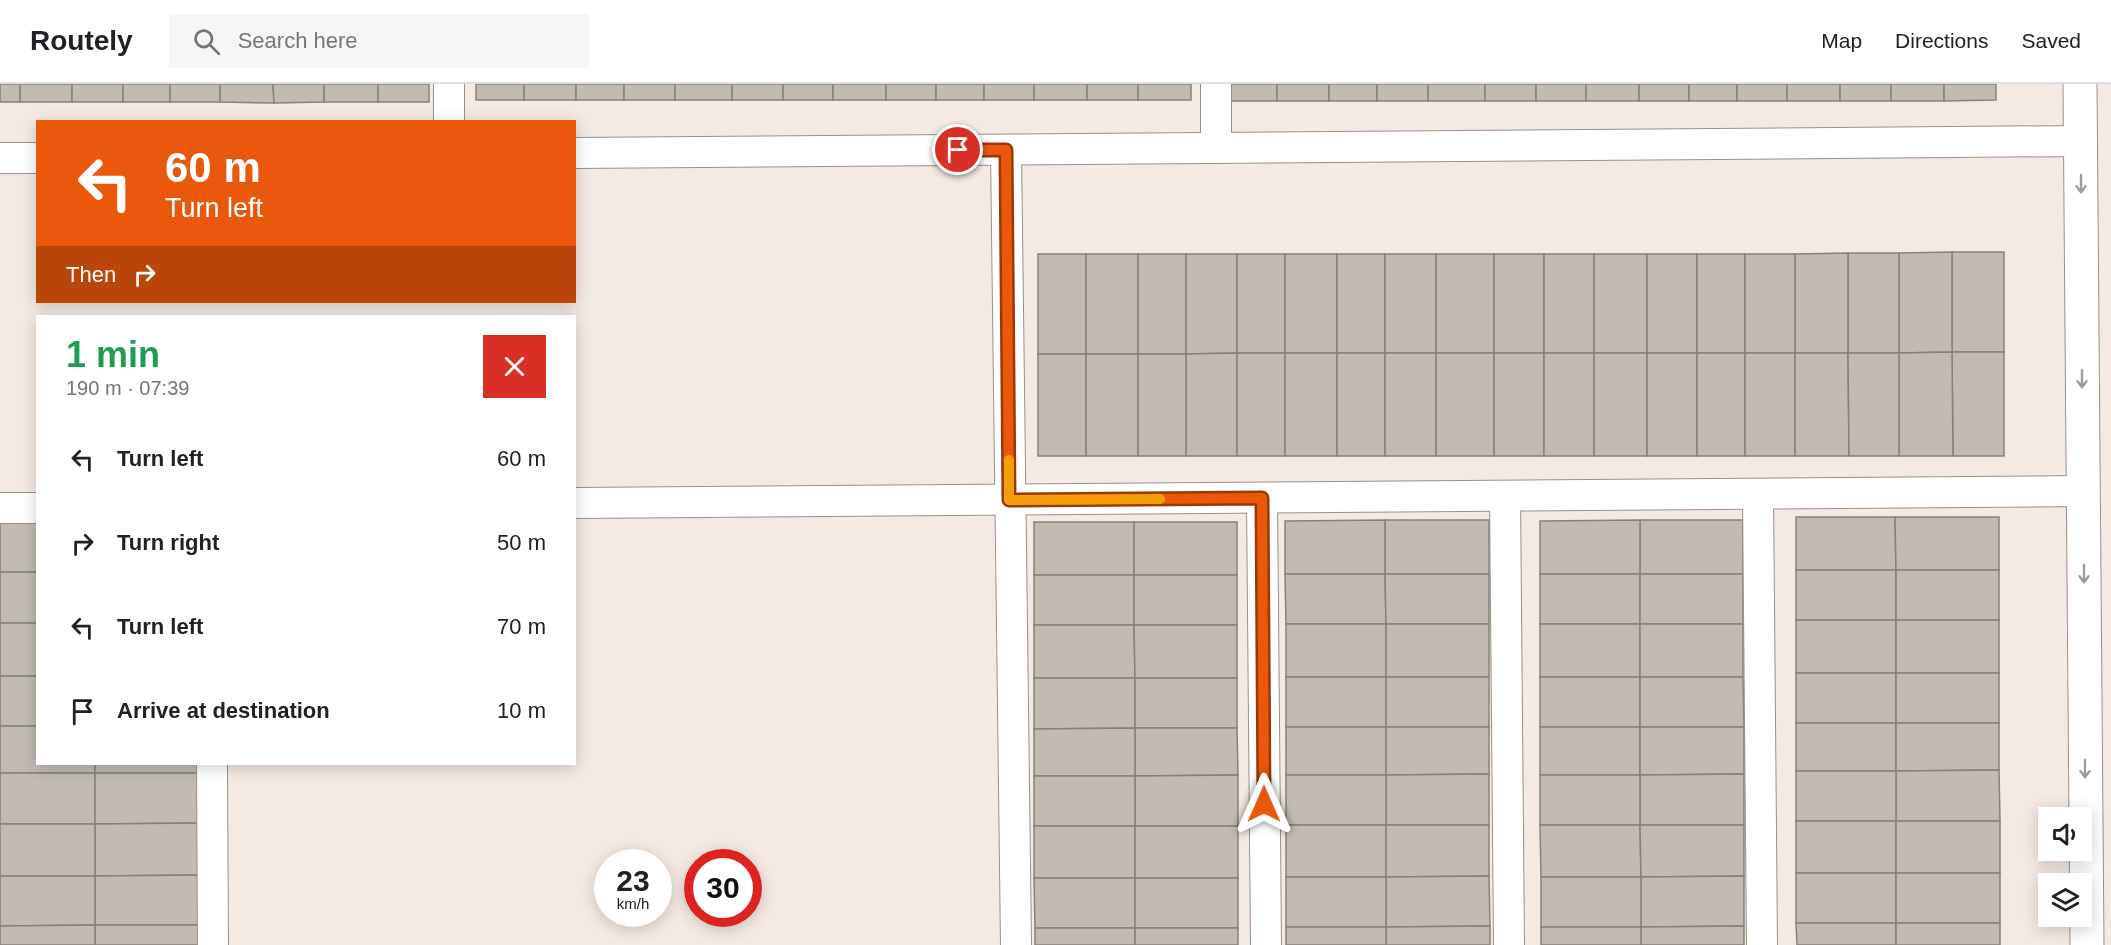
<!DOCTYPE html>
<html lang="en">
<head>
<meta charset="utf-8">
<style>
  body { margin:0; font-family:Helvetica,sans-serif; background:#f6f6f6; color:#202124; height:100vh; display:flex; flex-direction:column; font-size:22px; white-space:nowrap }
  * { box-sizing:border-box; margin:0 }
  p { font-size:20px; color:#757577 }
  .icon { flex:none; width:33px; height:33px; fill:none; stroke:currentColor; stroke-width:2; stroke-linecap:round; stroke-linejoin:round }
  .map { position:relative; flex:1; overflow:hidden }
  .side { position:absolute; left:36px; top:231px; width:540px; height:450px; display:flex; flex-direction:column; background:#fff; border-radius:0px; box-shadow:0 3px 15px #0003 }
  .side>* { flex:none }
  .hud { position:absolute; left:36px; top:36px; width:540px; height:183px; border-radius:0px; box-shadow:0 3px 15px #0003; background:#ea580c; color:#fff; overflow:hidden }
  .fabs { position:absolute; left:2038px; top:723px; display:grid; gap:12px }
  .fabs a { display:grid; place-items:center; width:54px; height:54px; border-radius:0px; background:#fff; box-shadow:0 3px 15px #0003; font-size:30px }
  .speed { position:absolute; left:594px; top:765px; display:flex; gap:12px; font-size:30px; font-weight:700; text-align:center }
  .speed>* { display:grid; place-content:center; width:78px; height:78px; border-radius:50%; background:#fff; box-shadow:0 3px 15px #0003; line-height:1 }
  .speed small { font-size:15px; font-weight:400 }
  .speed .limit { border:9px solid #d22; background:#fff; color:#111 }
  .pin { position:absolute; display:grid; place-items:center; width:51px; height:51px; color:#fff; margin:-26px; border:3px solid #fff; border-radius:50%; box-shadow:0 2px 6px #0007 }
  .me { position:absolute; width:66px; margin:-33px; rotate:0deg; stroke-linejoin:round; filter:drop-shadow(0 0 4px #0008) }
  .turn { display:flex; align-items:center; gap:21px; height:126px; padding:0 30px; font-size:27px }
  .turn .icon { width:78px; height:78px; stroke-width:2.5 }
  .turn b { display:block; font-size:42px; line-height:51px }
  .then { display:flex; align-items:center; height:57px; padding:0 30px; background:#0003; gap:12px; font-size:22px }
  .round { display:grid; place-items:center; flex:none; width:63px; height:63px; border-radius:0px; background:#f6f6f6 }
  .headline { display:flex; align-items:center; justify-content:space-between; height:102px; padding:0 30px }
  h1 { font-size:36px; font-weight:800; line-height:45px; color:#1e9e55 }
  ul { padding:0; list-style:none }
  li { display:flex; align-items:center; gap:18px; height:84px; padding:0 30px }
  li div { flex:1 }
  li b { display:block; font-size:22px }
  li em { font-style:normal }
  header { display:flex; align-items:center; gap:36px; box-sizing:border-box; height:84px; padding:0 30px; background:#fff; border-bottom:2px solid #e0e0e0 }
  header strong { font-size:28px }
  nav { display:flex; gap:33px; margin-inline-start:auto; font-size:21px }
  .search { width:420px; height:54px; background:#f6f6f6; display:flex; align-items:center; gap:15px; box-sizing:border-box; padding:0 21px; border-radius:0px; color:#757577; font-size:22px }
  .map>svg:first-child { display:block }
  .building { fill:#c1bbb2; stroke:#878279; stroke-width:1.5 }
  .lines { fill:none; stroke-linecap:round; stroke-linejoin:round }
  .street-casing { stroke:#9a908a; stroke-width:32 }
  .secondary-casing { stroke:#9a908a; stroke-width:35 }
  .street { stroke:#fff; stroke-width:30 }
  .secondary { stroke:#fff; stroke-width:33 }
  .oneway { stroke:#9e9c9c }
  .route-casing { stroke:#983908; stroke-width:15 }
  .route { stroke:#ea580c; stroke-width:10 }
  .slow { stroke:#f59e0b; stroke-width:10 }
</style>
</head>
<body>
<header>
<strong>Routely</strong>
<div class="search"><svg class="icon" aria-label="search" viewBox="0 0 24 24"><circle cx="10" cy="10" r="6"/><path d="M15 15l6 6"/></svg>Search here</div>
<nav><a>Map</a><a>Directions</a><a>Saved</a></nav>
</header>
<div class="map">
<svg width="2111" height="861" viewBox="0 0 2111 861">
  <rect width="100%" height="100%" fill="#f5eae3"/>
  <g class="building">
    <rect x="0" y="0" width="20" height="18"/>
    <rect x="20" y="0" width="52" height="18"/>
    <rect x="72" y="0" width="51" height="18"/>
    <rect x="123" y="0" width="47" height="18"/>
    <rect x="170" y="0" width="50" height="18"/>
    <polygon points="220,0 273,0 274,19 220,18"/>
    <polygon points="273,0 324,0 324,18 274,19"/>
    <rect x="324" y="0" width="54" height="18"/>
    <rect x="378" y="0" width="51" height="18"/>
    <rect x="476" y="0" width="48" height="16"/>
    <rect x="524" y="0" width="52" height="16"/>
    <rect x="576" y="0" width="48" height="16"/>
    <rect x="624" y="0" width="51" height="16"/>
    <rect x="675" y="0" width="57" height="16"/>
    <rect x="732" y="0" width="51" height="16"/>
    <rect x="783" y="0" width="50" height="16"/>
    <rect x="833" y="0" width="53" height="16"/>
    <rect x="886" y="0" width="50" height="16"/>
    <rect x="936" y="0" width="48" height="16"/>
    <rect x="984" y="0" width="50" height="16"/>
    <rect x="1034" y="0" width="53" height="16"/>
    <rect x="1087" y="0" width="51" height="16"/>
    <rect x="1138" y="0" width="53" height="16"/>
    <rect x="1229" y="0" width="48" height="17"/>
    <rect x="1277" y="0" width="52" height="17"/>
    <rect x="1329" y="0" width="48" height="17"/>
    <rect x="1377" y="0" width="51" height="17"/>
    <rect x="1428" y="0" width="57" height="17"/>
    <rect x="1485" y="0" width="51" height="17"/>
    <rect x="1536" y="0" width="50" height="17"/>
    <rect x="1586" y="0" width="53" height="17"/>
    <rect x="1639" y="0" width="50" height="17"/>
    <rect x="1689" y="0" width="48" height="17"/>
    <rect x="1737" y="0" width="50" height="17"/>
    <rect x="1787" y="0" width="53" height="17"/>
    <rect x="1840" y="0" width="51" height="17"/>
    <rect x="1891" y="0" width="53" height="17"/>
    <polygon points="1944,0 1996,0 1996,16 1944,17"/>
    <rect x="1952" y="168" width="52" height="100"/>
    <polygon points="1952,168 1952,268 1899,269 1899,169"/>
    <rect x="1848" y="169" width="51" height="100"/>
    <polygon points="1848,169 1848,269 1795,269 1795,170"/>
    <rect x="1038" y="170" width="48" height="100"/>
    <rect x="1086" y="170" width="52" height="100"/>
    <rect x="1138" y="170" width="48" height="100"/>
    <polygon points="1186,170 1237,170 1237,269 1186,270"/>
    <rect x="1237" y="170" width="48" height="99"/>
    <rect x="1285" y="170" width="52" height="99"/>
    <rect x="1337" y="170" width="48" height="99"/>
    <rect x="1385" y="170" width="51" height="99"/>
    <rect x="1436" y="170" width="58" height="99"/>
    <rect x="1494" y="170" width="50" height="99"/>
    <rect x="1544" y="170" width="50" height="99"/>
    <rect x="1594" y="170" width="53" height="99"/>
    <rect x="1647" y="170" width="50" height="99"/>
    <rect x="1697" y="170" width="48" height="99"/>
    <rect x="1745" y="170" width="50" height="99"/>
    <polygon points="1952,268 2004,268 2004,372 1953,372"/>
    <polygon points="1952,268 1953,372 1899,372 1899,269"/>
    <polygon points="1237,269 1237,372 1186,372 1186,270"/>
    <rect x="1237" y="269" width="48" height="103"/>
    <rect x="1285" y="269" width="52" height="103"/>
    <rect x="1337" y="269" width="48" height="103"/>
    <rect x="1385" y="269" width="51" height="103"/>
    <rect x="1436" y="269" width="58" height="103"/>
    <rect x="1494" y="269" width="50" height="103"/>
    <rect x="1544" y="269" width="50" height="103"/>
    <rect x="1594" y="269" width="53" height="103"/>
    <rect x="1647" y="269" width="50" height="103"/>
    <rect x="1697" y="269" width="48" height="103"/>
    <rect x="1745" y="269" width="50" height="103"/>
    <polygon points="1795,269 1848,269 1849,372 1795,372"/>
    <polygon points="1848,269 1899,269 1899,372 1849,372"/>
    <rect x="1038" y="270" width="48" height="102"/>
    <rect x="1086" y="270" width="52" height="102"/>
    <rect x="1138" y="270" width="48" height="102"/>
    <polygon points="1796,433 1895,433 1896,486 1796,486"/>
    <polygon points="1895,433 1999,433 1999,486 1896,486"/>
    <rect x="0" y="435" width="38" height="53"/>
    <rect x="1385" y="436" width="104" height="54"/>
    <polygon points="1385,436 1385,490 1285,490 1285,437"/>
    <rect x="1640" y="436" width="103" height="54"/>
    <polygon points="1640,436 1640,490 1540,490 1540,437"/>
    <rect x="1034" y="438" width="100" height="53"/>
    <rect x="1134" y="438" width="103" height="53"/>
    <rect x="1796" y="486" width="100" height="50"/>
    <rect x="1896" y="486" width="103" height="50"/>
    <rect x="0" y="488" width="38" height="51"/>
    <polygon points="1285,490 1385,490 1386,540 1286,540"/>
    <polygon points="1385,490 1489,490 1489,540 1386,540"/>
    <rect x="1540" y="490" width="100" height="50"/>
    <rect x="1640" y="490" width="103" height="50"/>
    <rect x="1034" y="491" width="100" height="50"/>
    <rect x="1134" y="491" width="103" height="50"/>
    <rect x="1796" y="536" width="100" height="53"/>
    <rect x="1896" y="536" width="103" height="53"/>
    <rect x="0" y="539" width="38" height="53"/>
    <rect x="1286" y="540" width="100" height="53"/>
    <rect x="1386" y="540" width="103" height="53"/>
    <rect x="1540" y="540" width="100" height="53"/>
    <rect x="1640" y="540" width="103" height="53"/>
    <polygon points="1034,541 1134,541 1135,594 1034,594"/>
    <polygon points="1134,541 1237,541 1237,594 1135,594"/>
    <rect x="1796" y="589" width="100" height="50"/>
    <rect x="1896" y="589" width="103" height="50"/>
    <rect x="0" y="592" width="38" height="50"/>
    <rect x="1286" y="593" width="100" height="50"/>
    <rect x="1386" y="593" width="103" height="50"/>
    <rect x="1540" y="593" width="100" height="50"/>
    <polygon points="1640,593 1743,593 1744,643 1640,643"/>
    <polygon points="1034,594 1135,594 1135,644 1034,645"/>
    <rect x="1135" y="594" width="102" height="50"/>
    <rect x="1796" y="639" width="100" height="48"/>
    <polygon points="1896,639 1999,639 1999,686 1896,687"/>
    <polygon points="0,642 38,642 38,680 95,680 95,689 0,689"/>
    <rect x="1286" y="643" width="100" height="48"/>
    <polygon points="1386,643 1489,643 1489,690 1386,691"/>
    <rect x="1540" y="643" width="100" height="48"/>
    <polygon points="1640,643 1744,643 1744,690 1640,691"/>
    <polygon points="1135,644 1237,644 1238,691 1135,692"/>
    <polygon points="1135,644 1135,692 1034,692 1034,645"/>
    <rect x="95" y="680" width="103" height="9"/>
    <polygon points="1999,686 2000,737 1896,737 1896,687"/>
    <rect x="1796" y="687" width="100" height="50"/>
    <rect x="0" y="689" width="95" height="51"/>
    <polygon points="95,689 198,689 198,739 95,740"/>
    <polygon points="1489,690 1489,741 1386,741 1386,691"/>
    <polygon points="1744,690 1744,741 1640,741 1640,691"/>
    <polygon points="1238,691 1238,742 1135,742 1135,692"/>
    <rect x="1286" y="691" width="100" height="50"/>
    <rect x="1540" y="691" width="100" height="50"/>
    <rect x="1034" y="692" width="101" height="50"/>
    <rect x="1796" y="737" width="100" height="52"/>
    <rect x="1896" y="737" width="104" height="52"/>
    <polygon points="198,739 198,791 95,792 95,740"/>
    <rect x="0" y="740" width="95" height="52"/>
    <rect x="1286" y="741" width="100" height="52"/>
    <polygon points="1386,741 1489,741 1489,792 1386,793"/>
    <polygon points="1540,741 1640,741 1641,793 1541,793"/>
    <polygon points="1640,741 1744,741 1744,792 1641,793"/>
    <rect x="1034" y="742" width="101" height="52"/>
    <rect x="1135" y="742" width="103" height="52"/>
    <rect x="1796" y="789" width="100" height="50"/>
    <rect x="1896" y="789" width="104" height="50"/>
    <polygon points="198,791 198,841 95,841 95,792"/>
    <polygon points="0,792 95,792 95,841 0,842"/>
    <polygon points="1489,792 1490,842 1386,843 1386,793"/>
    <polygon points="1744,792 1744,842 1641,843 1641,793"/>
    <rect x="1286" y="793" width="100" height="50"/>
    <rect x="1541" y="793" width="100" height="50"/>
    <polygon points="1034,794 1135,794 1135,844 1035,844"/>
    <rect x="1135" y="794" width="103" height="50"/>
    <polygon points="1796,839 1896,839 1896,861 1797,861"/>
    <rect x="1896" y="839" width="104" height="22"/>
    <rect x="95" y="841" width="103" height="20"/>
    <polygon points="95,841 95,861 0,861 0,842"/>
    <polygon points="1490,842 1490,861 1386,861 1386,843"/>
    <polygon points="1744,842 1744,861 1641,861 1641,843"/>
    <rect x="1286" y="843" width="100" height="18"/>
    <rect x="1541" y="843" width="100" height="18"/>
    <rect x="1035" y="844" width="100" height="17"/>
    <rect x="1135" y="844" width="103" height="17"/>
  </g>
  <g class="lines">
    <defs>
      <g id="street">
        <polyline points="449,0 449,38"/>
        <polyline points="1216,0 1216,64"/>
        <polyline points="1006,66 1016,861"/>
        <polyline points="574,69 2081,57"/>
        <polyline points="0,74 38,74"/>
        <polyline points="1758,410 1762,861"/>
        <polyline points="1505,412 1509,861"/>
        <polyline points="1262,414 1266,861"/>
        <polyline points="574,419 2083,407"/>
        <polyline points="0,424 38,424"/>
        <polyline points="212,680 213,861"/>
      </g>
      <polyline id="secondary" points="2080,0 2087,861"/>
    </defs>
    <use href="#street" class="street-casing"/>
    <use href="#secondary" class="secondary-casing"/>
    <use href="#street" class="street"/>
    <use href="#secondary" class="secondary"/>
  </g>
  <defs><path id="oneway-shaft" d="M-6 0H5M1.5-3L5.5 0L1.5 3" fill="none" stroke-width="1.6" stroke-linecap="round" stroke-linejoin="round" transform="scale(1.5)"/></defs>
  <g class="oneway">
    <use href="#oneway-shaft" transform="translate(2081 100) rotate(90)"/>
    <use href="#oneway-shaft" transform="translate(2082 295) rotate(90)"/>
    <use href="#oneway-shaft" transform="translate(2084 490) rotate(90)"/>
    <use href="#oneway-shaft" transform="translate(2085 685) rotate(90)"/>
  </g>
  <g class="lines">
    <defs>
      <polyline id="route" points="958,66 1006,66 1009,416 1262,414 1264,720"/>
    </defs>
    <use href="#route" class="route-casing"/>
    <use href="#route" class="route"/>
    <polyline class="slow" points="1009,376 1009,416 1160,415"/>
  </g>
</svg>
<div class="fabs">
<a><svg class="icon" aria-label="sound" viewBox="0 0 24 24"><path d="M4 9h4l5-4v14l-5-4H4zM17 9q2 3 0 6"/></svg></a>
<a><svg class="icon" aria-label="layers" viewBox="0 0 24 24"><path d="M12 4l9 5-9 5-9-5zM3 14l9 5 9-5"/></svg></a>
</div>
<div class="speed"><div>23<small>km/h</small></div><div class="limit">30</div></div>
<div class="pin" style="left:958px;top:66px;background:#d93025"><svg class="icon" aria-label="arrive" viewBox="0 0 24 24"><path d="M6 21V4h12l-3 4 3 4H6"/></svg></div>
<svg class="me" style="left:1264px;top:720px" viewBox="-20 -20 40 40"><path d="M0-17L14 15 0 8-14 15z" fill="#ea580c" stroke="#fff" stroke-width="4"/></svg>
<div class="hud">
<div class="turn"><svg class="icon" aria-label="left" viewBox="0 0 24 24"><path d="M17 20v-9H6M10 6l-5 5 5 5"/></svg><div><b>60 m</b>Turn left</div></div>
<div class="then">Then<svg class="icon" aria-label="right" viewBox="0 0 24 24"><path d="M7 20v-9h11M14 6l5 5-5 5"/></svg></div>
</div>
<section class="side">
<div class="headline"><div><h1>1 min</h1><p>190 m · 07:39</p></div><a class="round" style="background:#d93025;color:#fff"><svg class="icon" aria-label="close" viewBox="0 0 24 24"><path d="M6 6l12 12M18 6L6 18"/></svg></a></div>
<ul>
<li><svg class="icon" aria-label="left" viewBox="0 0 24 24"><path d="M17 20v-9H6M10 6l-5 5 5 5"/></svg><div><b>Turn left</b></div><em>60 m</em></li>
<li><svg class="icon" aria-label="right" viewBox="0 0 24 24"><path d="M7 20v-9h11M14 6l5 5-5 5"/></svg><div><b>Turn right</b></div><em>50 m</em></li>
<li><svg class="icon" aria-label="left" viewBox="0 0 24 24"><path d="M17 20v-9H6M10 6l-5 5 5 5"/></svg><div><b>Turn left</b></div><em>70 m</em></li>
<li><svg class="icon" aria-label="arrive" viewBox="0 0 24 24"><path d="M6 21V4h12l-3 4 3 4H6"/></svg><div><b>Arrive at destination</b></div><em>10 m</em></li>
</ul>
</section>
</div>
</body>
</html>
